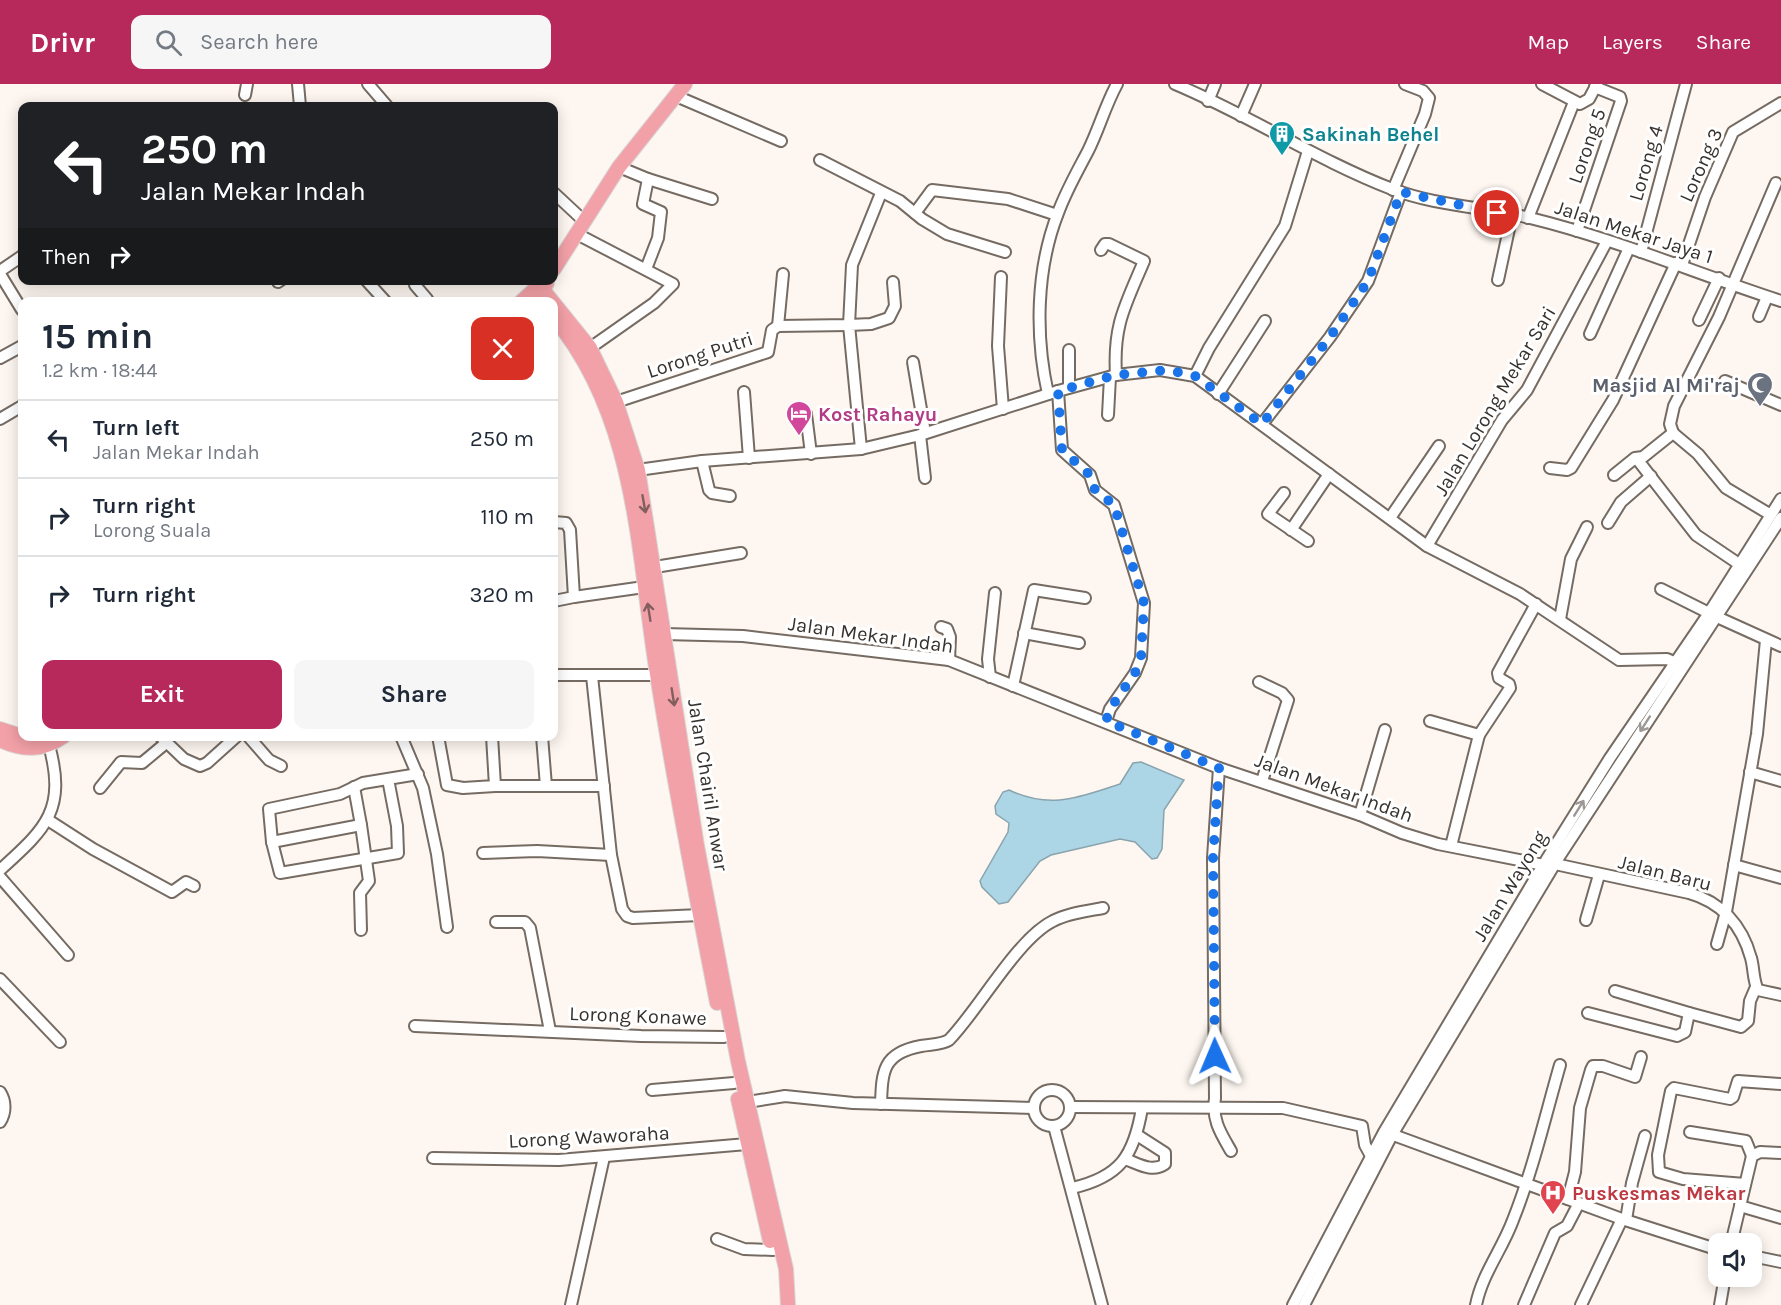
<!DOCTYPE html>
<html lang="en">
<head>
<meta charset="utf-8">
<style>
  body { margin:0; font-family:Karla,sans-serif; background:#f6f6f7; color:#1f2937; height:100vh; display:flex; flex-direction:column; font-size:22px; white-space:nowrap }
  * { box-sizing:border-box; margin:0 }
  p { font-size:20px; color:#747a83 }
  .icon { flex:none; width:33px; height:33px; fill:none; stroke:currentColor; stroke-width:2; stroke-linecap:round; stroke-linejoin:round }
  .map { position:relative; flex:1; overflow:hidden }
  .panel { position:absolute; left:18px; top:213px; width:540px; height:444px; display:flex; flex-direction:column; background:#fff; border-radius:12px; box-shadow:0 3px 15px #0003 }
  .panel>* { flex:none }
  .top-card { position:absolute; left:18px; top:18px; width:540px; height:183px; border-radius:12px; box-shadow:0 3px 15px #0003; background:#202124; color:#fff; overflow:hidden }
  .buttons { position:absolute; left:1708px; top:1149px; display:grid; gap:12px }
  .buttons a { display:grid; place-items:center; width:54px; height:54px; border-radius:12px; background:#fff; box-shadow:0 3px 15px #0003; font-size:30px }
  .pin { position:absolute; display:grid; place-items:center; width:51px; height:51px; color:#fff; margin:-26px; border:3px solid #fff; border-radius:50%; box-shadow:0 2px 6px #0007 }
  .me { position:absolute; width:66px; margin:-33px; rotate:359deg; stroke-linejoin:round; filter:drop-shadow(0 0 4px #0008) }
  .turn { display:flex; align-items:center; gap:21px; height:126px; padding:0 24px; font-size:27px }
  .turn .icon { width:78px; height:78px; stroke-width:2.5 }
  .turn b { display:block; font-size:42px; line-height:51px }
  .then { display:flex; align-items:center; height:57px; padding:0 24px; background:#0003; gap:12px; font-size:22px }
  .round { display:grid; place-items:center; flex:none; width:63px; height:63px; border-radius:12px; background:#f6f6f7 }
  .overview { display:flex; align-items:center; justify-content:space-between; height:102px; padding:0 24px }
  h1 { font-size:36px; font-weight:700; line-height:45px }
  .cta { display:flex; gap:12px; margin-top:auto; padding:12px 24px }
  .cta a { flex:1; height:69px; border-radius:12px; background:#b8295b; color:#fff; font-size:24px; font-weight:700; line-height:69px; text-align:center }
  .cta a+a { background:#f6f6f7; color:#1f2937 }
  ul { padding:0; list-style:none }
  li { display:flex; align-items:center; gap:18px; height:78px; padding:0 24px; border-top:2px solid #e0e1e3 }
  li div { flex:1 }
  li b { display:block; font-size:22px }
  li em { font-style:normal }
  header { display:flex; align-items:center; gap:36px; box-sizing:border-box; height:84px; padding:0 30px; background:#b8295b; color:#fff }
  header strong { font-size:28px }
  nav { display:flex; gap:33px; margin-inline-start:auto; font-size:21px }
  .search { width:420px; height:54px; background:#f6f6f7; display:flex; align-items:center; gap:15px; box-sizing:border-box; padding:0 21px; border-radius:12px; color:#747a83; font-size:22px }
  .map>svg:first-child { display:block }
  .water { fill:#acd5e5; stroke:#89a4ae; stroke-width:1.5 }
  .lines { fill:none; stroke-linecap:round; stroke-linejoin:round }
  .minor-casing { stroke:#756b62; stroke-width:14 }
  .major-casing { stroke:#d7d6d5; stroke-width:16 }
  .minor { stroke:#fff; stroke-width:10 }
  .major { stroke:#f3a1a8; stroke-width:14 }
  .oneway { stroke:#825e5f }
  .oneway2 { stroke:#9b9896 }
  .route { stroke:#1a73e8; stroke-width:10; stroke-dasharray:0 18 }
  .labels { text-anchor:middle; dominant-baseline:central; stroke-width:6; stroke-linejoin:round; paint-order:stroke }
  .culture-label { font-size:20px; font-weight:bold; fill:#0d838f; stroke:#fff; text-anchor:start }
  .street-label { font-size:20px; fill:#37322e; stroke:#fff }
  .worship-label { font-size:20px; font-weight:bold; fill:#5b616d; stroke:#fff; text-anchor:end }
  .hotel-label { font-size:20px; font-weight:bold; fill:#b23c85; stroke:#fff; text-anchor:start }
  .health-label { font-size:20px; font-weight:bold; fill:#be3a42; stroke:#fff; text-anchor:start }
</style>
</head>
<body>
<header>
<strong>Drivr</strong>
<div class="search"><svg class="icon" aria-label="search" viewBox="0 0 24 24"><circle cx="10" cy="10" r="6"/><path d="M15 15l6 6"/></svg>Search here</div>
<nav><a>Map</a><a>Layers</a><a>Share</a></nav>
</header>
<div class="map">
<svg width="1781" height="1221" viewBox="0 0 1781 1221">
  <rect width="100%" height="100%" fill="#fef7f1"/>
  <path class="water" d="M1141 678 1184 696 1164 726 1162 765 1157 774 1152 775 1135 758 1120 755 1051 771 1040 777 1008 818 999 820 982 803 980 797 1008 748 1009 739 996 730 995 722 1003 708 1009 706C1051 726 1079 713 1120 700L1133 679Z"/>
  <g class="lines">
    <defs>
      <g id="minor">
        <polyline points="298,0 300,22"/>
        <polyline points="368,0 387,22"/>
        <path d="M1175 0C1249 31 1317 76 1392 105 1436 122 1485 123 1530 134 1616 155 1697 190 1781 217"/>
        <polyline points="1542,0 1580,20 1589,15 1597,0"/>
        <polyline points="245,11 247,0"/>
        <polyline points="676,12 781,57"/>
        <polyline points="1208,17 1215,0"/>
        <polyline points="1241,32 1255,0"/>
        <polyline points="820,76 900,117 922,135 947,150 1005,168"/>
        <polyline points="619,83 648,95 643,120 661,128 658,154 646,185"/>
        <polyline points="648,95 712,115"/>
        <polyline points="1393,106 1425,30 1429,14 1423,7 1405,0"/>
        <polyline points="554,109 584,137"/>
        <polyline points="915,129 932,106 1008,115 1057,131"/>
        <polyline points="1528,134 1574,18"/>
        <polyline points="1577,147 1621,17 1620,13 1595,3"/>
        <polyline points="577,150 673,200 654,219 590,264"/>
        <path d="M1101 166 1105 160H1109L1144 177C1125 222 1113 241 1116 291"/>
        <polyline points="1641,168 1686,0"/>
        <polyline points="1682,181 1705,113 1733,48 1781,19"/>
        <polyline points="0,187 22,172"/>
        <polyline points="0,190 22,226"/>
        <polyline points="1001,193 998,262 1003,325"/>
        <polyline points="366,196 386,218"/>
        <polyline points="1498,196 1512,131"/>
        <polyline points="278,198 281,196"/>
        <polyline points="415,201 427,215 425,218"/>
        <polyline points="1759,232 1767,213"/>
        <polyline points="1699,236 1719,194"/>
        <polyline points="778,242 783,190"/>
        <polyline points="1590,250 1629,164"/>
        <polyline points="1069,266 1069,303"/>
        <polyline points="0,274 22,262"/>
        <polyline points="913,278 925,349"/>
        <polyline points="1195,292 1209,264 1285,142 1308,67"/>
        <polyline points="1725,297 1781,321"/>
        <polyline points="1058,307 1062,366 1090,391 1095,406 1114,421 1144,519 1141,574 1135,589 1110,625 1106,637"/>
        <polyline points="744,308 749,374"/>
        <path d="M1048 310C1035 252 1036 185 1058 129 1066 107 1077 88 1088 67 1099 45 1105 22 1117 0"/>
        <polyline points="1218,310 1265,237"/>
        <polyline points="616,318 768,268 772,246 778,242 849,241 852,181 881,109"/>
        <polyline points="806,330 811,370"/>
        <polyline points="1108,331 1110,293"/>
        <polyline points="0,335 22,322"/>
        <polyline points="1262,340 1330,253 1368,197 1401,108"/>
        <polyline points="1673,349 1670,340 1674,322 1719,233 1776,99"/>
        <polyline points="920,351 925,394"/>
        <polyline points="861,365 849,241 871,240 889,234 895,222 893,198"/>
        <polyline points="1637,375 1696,451 1739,480"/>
        <polyline points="702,377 709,406 712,409 730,412"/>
        <polyline points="1550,384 1567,386 1571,384 1613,316 1676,179"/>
        <polyline points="638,386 702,377 861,365 920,351 1058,307 1116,291 1160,286 1195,292 1427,462 1520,510 1619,576 1667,575 1683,582"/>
        <polyline points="1614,391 1635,374 1643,373 1673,349 1698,370 1726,404 1771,431"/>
        <polyline points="1284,409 1268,430 1308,457"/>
        <polyline points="1390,434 1439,362"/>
        <polyline points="554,438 566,439 570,446 574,513 644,503"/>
        <polyline points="1608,439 1621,418 1651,392"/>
        <polyline points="1291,446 1329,390"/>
        <polyline points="1427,462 1502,336 1527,306 1607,157"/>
        <polyline points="655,483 741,469"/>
        <polyline points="1661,505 1709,529"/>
        <polyline points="554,517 574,513"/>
        <polyline points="1717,533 1781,562"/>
        <polyline points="1560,535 1571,475 1587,443"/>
        <polyline points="941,543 947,545 950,553 949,576"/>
        <polyline points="1024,549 1079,559"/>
        <polyline points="664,550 743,552 949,576 1219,684 1360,731 1402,749 1438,760 1544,781"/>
        <polyline points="554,591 657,591"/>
        <polyline points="592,592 611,771 622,825 627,832 633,834 700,831"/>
        <polyline points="990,593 988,575 995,509"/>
        <polyline points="1259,598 1282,609 1288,616 1262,697"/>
        <polyline points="1013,602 1034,506 1085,514"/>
        <polyline points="1430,637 1479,651 1451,762"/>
        <polyline points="1479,651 1510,604 1509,600 1499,594 1498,589 1536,520"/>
        <polyline points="160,652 184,675 200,682 207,679 237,652"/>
        <polyline points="248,652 269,676 281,682"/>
        <polyline points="401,652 423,704 437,770 447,843"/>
        <polyline points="438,652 447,701 463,704 495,702 492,652"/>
        <path d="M1219 684 1213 774 1215 1014C1212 1036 1220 1048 1231 1067"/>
        <polyline points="1750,688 1781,697"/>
        <polyline points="388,695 397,742 398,769 280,789 272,758 269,725 340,710 363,699 418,690"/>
        <polyline points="495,702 546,702 542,652"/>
        <polyline points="546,702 604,702"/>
        <polyline points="354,703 361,741"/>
        <polyline points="100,704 121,678 142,679 166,659"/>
        <polyline points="1360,731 1385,646"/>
        <polyline points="48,736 93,765 172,808 186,798 194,802"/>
        <polyline points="272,758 361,741 369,797 360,809 361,846"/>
        <polyline points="483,769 537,767 611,771"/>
        <path d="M1555 780 1689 809C1721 818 1742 841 1751 874 1754 884 1753 897 1758 906L1781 911"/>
        <polyline points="1734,781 1781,794"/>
        <path d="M0 786C45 745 67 727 49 661"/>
        <polyline points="0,793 68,871"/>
        <polyline points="1586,836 1599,791"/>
        <polyline points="496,838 525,838 530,844 550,947"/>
        <polyline points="1717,860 1726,828 1757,650 1766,556"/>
        <polyline points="0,895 60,958"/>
        <polyline points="1615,907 1689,929"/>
        <polyline points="1588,929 1677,952 1685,948 1689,929 1741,943 1748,937 1750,917 1756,903"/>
        <polyline points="415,942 641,952 724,953"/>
        <polyline points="652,1006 734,999"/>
        <circle cx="1052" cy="1024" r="18"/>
        <path d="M0 1008C6 1017 6 1029 0 1038"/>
        <polyline points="742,1019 785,1012 853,1019 1034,1024"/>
        <path d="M881 1020C882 987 883 969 921 962 931 960 941 961 949 956 980 924 1017 855 1053 837 1068 829 1087 827 1103 824"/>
        <polyline points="1070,1023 1283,1024 1362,1042 1365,1061 1371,1072"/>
        <polyline points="1054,1042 1102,1221"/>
        <polyline points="1690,1048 1746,1057 1752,1072"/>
        <polyline points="1388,1049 1622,1135 1719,1166"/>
        <polyline points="433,1074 559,1076 747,1060"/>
        <path d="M1125 1075C1139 1080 1152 1089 1165 1080V1069L1137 1051"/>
        <polyline points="1745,1100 1683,1095 1659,1088 1658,1071 1671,1007 1674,1004 1730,1015 1733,1013 1738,997 1781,1000"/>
        <path d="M1072 1104C1120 1093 1134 1072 1142 1024"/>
        <polyline points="1568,1115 1575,1088 1580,1024 1591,986 1593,982 1603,982 1635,993 1641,973"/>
        <polyline points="1740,1122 1781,1134"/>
        <polyline points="1626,1136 1632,1099 1645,1052"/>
        <polyline points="717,1155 744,1165 773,1166"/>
        <polyline points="1731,1160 1752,1072 1760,1068 1781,1069"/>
        <polyline points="1752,1172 1781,1178"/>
        <polyline points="571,1221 604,1073"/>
        <polyline points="1293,1221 1384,1048 1548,773 1610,674 1709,529 1781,415"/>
        <polyline points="1304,1221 1392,1051 1559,773 1781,434"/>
        <path d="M1476 1221C1482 1190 1502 1166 1513 1136 1533 1086 1545 1033 1560 981"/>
        <polyline points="1524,1221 1555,1149 1567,1142 1579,1119"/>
        <polyline points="1581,1221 1622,1135"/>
        <polyline points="1720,1221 1725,1192"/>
      </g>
      <g id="major">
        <polyline points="554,185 619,83 685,0"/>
        <polyline points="539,201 590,264 616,318 638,386 697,762 738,977 786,1185 788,1221"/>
        <polyline points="521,218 545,196"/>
        <polyline points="535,218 547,199"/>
        <path d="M554 234C637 334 637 466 657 590 674 700 696 810 717 919"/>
        <polyline points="0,645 27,654 41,652"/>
        <path d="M0 656C23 667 43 667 64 652"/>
        <polyline points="738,1015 770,1157"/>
      </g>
    </defs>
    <use href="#minor" class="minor-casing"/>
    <use href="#major" class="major-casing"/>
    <use href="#minor" class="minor"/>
    <use href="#major" class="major"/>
  </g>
  <defs><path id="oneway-shaft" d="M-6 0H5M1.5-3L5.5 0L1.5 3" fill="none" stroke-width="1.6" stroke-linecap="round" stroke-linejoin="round" transform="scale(1.5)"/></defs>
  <g class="oneway">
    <use href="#oneway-shaft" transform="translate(644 420) rotate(80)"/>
    <use href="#oneway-shaft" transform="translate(649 528) rotate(-99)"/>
    <use href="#oneway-shaft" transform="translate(673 613) rotate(81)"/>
  </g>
  <g class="oneway2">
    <use href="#oneway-shaft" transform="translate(1645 640) rotate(123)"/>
    <use href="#oneway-shaft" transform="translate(1579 724) rotate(-58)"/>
  </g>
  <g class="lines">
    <polyline class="route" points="1215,972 1213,774 1219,684 1106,637 1110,625 1135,589 1141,574 1144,519 1114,421 1095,406 1090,391 1062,366 1058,307 1116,291 1167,286 1195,292 1262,340 1330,253 1368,197 1401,108 1497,129"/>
  </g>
  <defs>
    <symbol id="building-pin" viewBox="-11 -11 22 30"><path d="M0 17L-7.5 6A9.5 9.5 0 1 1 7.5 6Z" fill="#0f9aa8" stroke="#fff"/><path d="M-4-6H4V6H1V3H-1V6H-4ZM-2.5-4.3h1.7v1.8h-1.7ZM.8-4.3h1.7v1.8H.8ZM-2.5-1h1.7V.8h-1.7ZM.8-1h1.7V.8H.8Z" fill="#fff"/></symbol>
    <symbol id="mosque-pin" viewBox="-11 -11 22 30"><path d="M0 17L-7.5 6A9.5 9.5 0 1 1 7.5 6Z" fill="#6b7280" stroke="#fff"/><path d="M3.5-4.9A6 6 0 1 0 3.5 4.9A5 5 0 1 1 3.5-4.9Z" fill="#fff"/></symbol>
    <symbol id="hotel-pin" viewBox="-11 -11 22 30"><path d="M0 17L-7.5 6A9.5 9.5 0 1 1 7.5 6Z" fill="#d1479c" stroke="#fff"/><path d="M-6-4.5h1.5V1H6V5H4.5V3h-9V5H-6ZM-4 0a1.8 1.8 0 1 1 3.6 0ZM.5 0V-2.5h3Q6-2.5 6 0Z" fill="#fff"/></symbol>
    <symbol id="hospital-pin" viewBox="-11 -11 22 30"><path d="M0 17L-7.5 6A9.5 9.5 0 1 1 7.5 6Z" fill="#e0444e" stroke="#fff"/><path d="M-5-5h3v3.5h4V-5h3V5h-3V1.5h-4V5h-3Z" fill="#fff"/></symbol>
  </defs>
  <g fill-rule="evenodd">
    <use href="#building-pin" x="1267" y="35" width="30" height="40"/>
    <use href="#mosque-pin" x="1745" y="286" width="30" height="40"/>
    <use href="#hotel-pin" x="784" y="315" width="30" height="40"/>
    <use href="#hospital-pin" x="1538" y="1094" width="30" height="40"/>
  </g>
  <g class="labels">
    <g class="culture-label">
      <text x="1302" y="50">Sakinah Behel</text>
    </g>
    <g class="street-label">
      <text transform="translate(1587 62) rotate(-71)">Lorong 5</text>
      <text transform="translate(1646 79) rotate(-74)">Lorong 4</text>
      <text transform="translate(1701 81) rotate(-66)">Lorong 3</text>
      <text transform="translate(1634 148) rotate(18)">Jalan Mekar Jaya 1</text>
      <text transform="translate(700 271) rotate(-18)">Lorong Putri</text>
      <text transform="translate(1495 317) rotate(-59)">Jalan Lorong Mekar Sari</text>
      <text transform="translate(871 551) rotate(8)">Jalan Mekar Indah</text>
      <text transform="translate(708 701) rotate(81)">Jalan Chairil Anwar</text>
      <text transform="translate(1334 704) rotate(20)">Jalan Mekar Indah</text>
      <text transform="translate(1665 789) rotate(14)">Jalan Baru</text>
      <text transform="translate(1510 802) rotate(-59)">Jalan Wayong</text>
      <text transform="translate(638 932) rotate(2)">Lorong Konawe</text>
      <text transform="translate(589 1053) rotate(-3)">Lorong Waworaha</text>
    </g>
    <g class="worship-label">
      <text x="1740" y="301">Masjid Al Mi'raj</text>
    </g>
    <g class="hotel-label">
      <text x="818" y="330">Kost Rahayu</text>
    </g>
    <g class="health-label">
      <text x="1572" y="1109">Puskesmas Mekar</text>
    </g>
  </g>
</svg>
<div class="buttons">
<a><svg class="icon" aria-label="sound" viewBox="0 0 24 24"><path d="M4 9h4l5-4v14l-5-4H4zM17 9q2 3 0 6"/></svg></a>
</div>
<div class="pin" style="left:1497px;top:129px;background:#d93025"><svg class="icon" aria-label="arrive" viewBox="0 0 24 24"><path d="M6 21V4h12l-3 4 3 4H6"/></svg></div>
<svg class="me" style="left:1215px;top:972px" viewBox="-20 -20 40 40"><path d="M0-17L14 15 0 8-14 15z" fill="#1a73e8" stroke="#fff" stroke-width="4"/></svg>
<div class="top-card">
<div class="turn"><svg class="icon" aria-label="left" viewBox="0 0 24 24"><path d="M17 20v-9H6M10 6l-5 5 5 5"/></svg><div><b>250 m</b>Jalan Mekar Indah</div></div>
<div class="then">Then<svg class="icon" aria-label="right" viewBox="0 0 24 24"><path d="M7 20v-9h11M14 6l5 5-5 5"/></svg></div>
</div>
<section class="panel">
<div class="overview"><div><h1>15 min</h1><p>1.2 km · 18:44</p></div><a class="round" style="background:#d93025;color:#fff"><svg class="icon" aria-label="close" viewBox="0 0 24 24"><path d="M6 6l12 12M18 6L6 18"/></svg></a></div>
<ul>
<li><svg class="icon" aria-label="left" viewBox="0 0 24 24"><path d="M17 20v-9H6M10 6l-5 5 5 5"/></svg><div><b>Turn left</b><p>Jalan Mekar Indah</p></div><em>250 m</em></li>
<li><svg class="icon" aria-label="right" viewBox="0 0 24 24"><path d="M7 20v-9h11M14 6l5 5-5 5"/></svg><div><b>Turn right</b><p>Lorong Suala</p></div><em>110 m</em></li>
<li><svg class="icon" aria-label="right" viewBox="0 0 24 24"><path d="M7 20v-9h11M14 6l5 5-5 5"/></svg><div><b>Turn right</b></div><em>320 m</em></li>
</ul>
<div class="cta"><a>Exit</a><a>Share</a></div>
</section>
</div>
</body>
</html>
